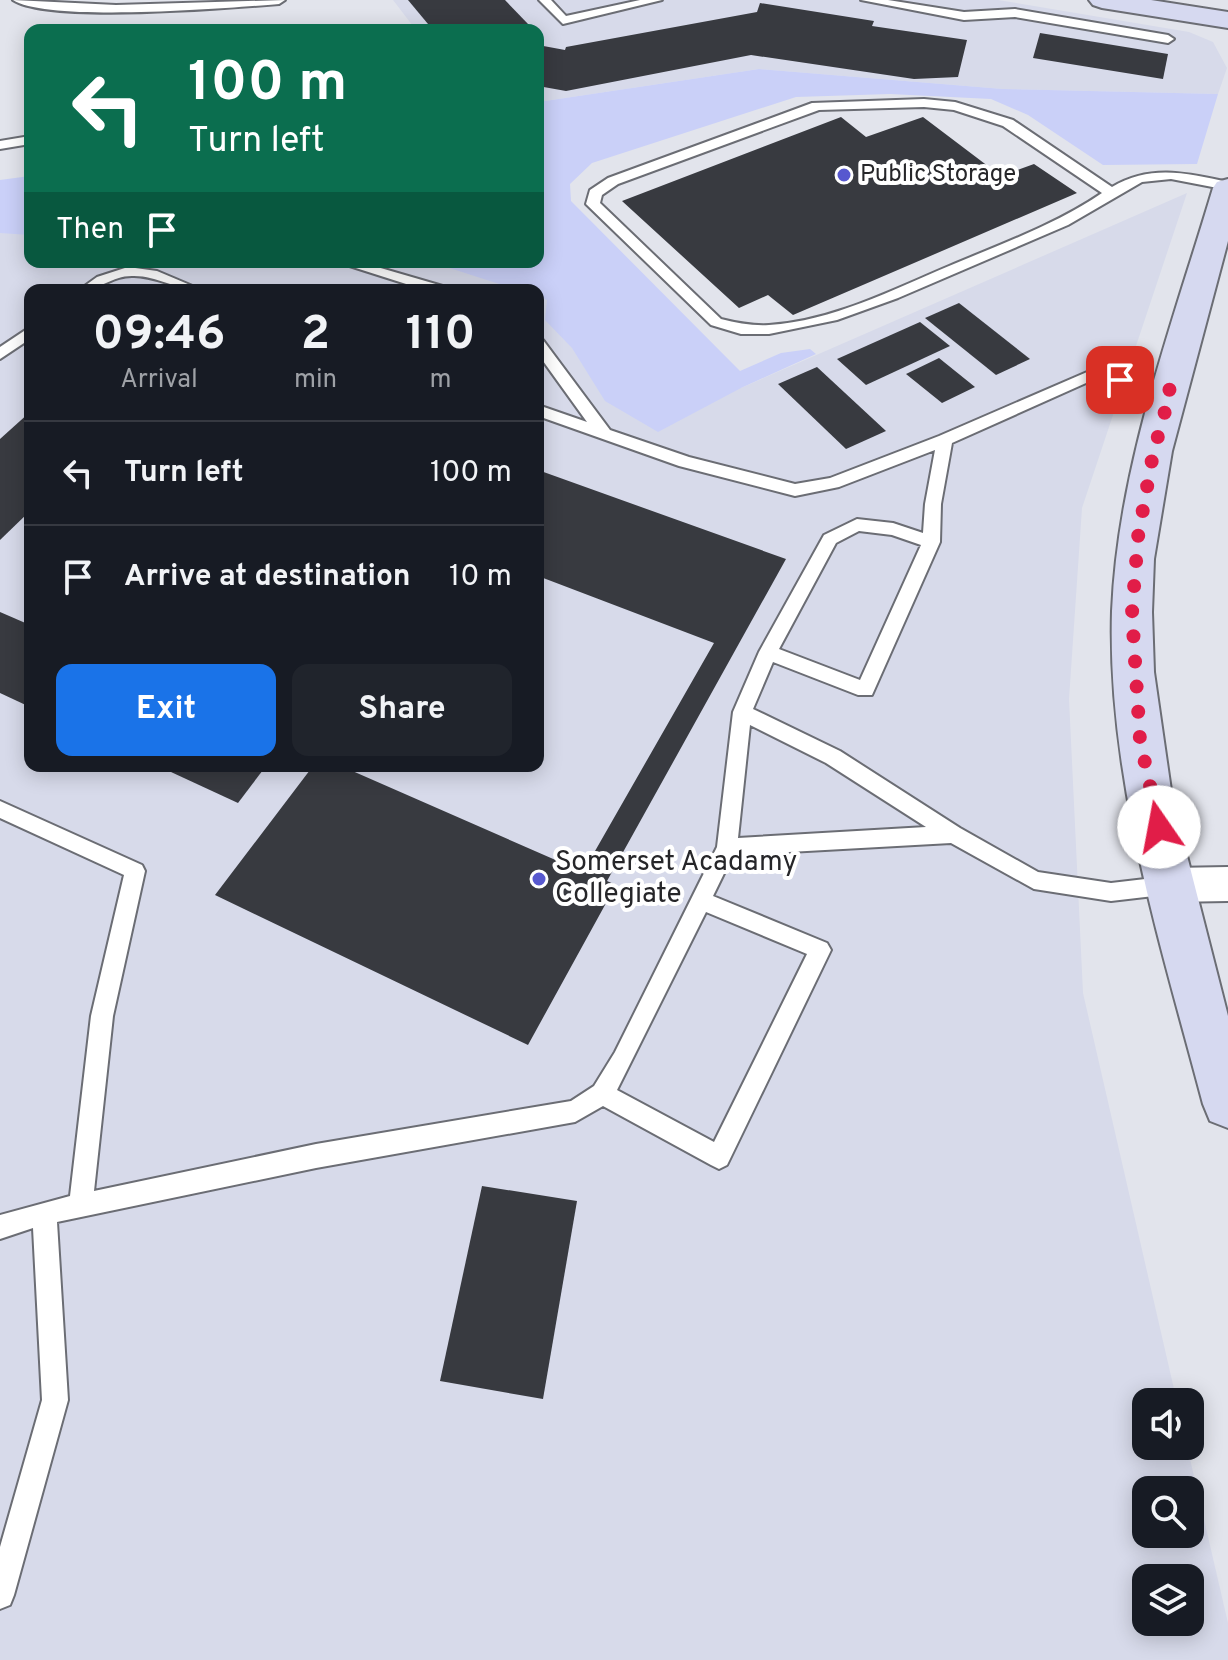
<!DOCTYPE html>
<html lang="en">
<head>
<meta charset="utf-8">
<style>
  body { margin:0; font-family:Overpass,sans-serif; background:#20242c; color:#f1f3f6; height:100vh; display:flex; flex-direction:column; font-size:30px; white-space:nowrap }
  * { box-sizing:border-box; margin:0 }
  p { font-size:26px; color:#9ea1a6 }
  .icon { flex:none; width:44px; height:44px; fill:none; stroke:currentColor; stroke-width:2; stroke-linecap:round; stroke-linejoin:round }
  .map { position:relative; flex:1; overflow:hidden }
  .panel { position:absolute; left:24px; top:284px; width:520px; height:488px; display:flex; flex-direction:column; background:#171b24; border-radius:16px; box-shadow:0 4px 20px #0003 }
  .panel>* { flex:none }
  .guide { position:absolute; left:24px; top:24px; width:520px; height:244px; border-radius:16px; box-shadow:0 4px 20px #0003; background:#0b6e4f; color:#fff; overflow:hidden }
  .tools { position:absolute; left:1132px; top:1388px; display:grid; gap:16px }
  .tools a { display:grid; place-items:center; width:72px; height:72px; border-radius:16px; background:#171b24; box-shadow:0 4px 20px #0003; font-size:40px }
  .pin { position:absolute; display:grid; place-items:center; width:68px; height:68px; color:#fff; margin:-34px; border-radius:16px; box-shadow:0 4px 12px #0006 }
  .me { position:absolute; width:88px; margin:-44px; rotate:348deg; stroke-linejoin:round; filter:drop-shadow(0 0 6px #0008) }
  .turn { display:flex; align-items:center; gap:28px; height:168px; padding:0 32px; font-size:36px }
  .turn .icon { width:104px; height:104px; stroke-width:2.5 }
  .turn b { display:block; font-size:56px; line-height:68px }
  .then { display:flex; align-items:center; height:76px; padding:0 32px; background:#0003; gap:16px; font-size:30px }
  .eta { display:flex; justify-content:space-evenly; align-items:center; height:136px; text-align:center }
  .eta b { font-size:48px; font-weight:700; line-height:56px }
  .primary-button { display:flex; gap:16px; margin-top:auto; padding:16px 32px }
  .primary-button a { flex:1; height:92px; border-radius:16px; background:#1a73e8; color:#fff; font-size:32px; font-weight:700; line-height:92px; text-align:center }
  .primary-button a+a { background:#20242c; color:#f1f3f6 }
  ul { padding:0; list-style:none }
  li { display:flex; align-items:center; gap:24px; height:104px; padding:0 32px; border-top:2px solid #363941 }
  li div { flex:1 }
  li b { display:block; font-size:30px }
  li em { font-style:normal }
  .map>svg:first-child { display:block }
  .built { fill:#d7daea; fill-rule:evenodd }
  .green { fill:#cad0f8 }
  .building { fill:#383a40 }
  .lines { fill:none; stroke-linecap:round; stroke-linejoin:round }
  .lane-casing { stroke:#6b6d74; stroke-width:4 }
  .street-casing { stroke:#6b6d74; stroke-width:4 }
  .secondary-casing { stroke:#6b6d74; stroke-width:4 }
  .lane { fill:#fff; fill-rule:evenodd }
  .street { fill:#fff; fill-rule:evenodd }
  .secondary { fill:#d6d9f0; fill-rule:evenodd }
  .route { stroke:#e11d48; stroke-width:14; stroke-dasharray:0 25.2 }
  .poi-dot { fill:#5758cf; stroke:#fff; stroke-width:3 }
  .labels { text-anchor:middle; dominant-baseline:central; stroke-width:8; stroke-linejoin:round; paint-order:stroke }
  .far-poi-label { font-size:24px; fill:#262629; stroke:#fff; text-anchor:start }
  .poi-label { font-size:28px; fill:#262629; stroke:#fff; text-anchor:start }
</style>
</head>
<body>
<div class="map">
<svg width="1228" height="1660" viewBox="0 0 1228 1660">
  <rect width="100%" height="100%" fill="#e2e4ec"/>
  <g class="built">
    <polygon points="393,0 998,0 1189,32 1213,42 1227,68 1218,94 1003,89 759,69 545,101 538,100 538,30 416,30"/>
    <path d="M1187 193 1082 508 1069 699 1083 993 1177 1402H1146V1446H1187L1228 1623V1660H0V204L30 202V262H482L741 388ZM30 290H538V766H30ZM1146 1490H1190V1534H1146ZM1146 1578H1190V1622H1146Z"/>
  </g>
  <g class="green">
    <polygon points="759,69 1003,89 1218,94 1197,164 1103,165 1028,115 991,99 890,94 796,97 592,163 570,184 571,201 740,371 781,353 810,349 816,354 741,388 658,432 605,401 572,348 545,320 547,300 538,296 538,290 518,290 431,262 538,262 538,100 545,101"/>
    <polygon points="30,176 30,235 0,233 0,180"/>
  </g>
  <g class="building">
    <polygon points="408,0 505,0 529,25 526,30 433,30"/>
    <polygon points="760,3 874,21 872,26 967,40 958,77 914,79 751,55 566,91 538,86 538,45 565,50 566,47 757,12"/>
    <polygon points="1040,33 1168,54 1163,79 1033,58"/>
    <polygon points="841,117 866,137 923,117 1001,176 1034,164 1077,193 793,315 768,295 739,308 622,201"/>
    <polygon points="959,303 1030,359 996,375 925,318"/>
    <polygon points="920,322 950,346 866,385 837,359"/>
    <polygon points="939,358 975,387 942,403 906,374"/>
    <polygon points="817,367 886,431 846,449 778,384"/>
    <polygon points="30,412 30,511 0,540 0,439"/>
    <polygon points="538,470 786,559 607,881 616,885 528,1045 215,895 313,766 341,766 583,872 714,643 538,576"/>
    <polygon points="0,612 30,625 30,707 0,693"/>
    <polygon points="158,766 266,766 238,803"/>
    <polygon points="482,1186 577,1201 543,1399 440,1381"/>
  </g>
  <g class="lines">
    <defs>
      <g id="lane">
        <path d="M13 0 116 5 285 0 279 4C231 8 48 23 13 0Z"/>
        <polygon points="539,0 551,0 566,16 640,0 662,0 563,24"/>
        <polygon points="861,0 888,0 964,12 1015,9 1168,35 1174,39 1168,43 1015,17 964,20"/>
        <path d="M924 99 955 102 1013 120 1112 187C1150 164 1187 173 1228 182V190L1171 179 1142 182 1068 225 898 298 837 320 769 334H741L711 325 586 204 590 190 608 178 812 103ZM924 107 954 110 1003 126 1102 193C1055 225 1001 244 949 266 892 290 832 321 769 325 753 326 737 323 721 319L600 203 602 195 618 184 819 110Z"/>
        <polygon points="30,136 30,144 0,149 0,141"/>
        <polygon points="337,262 360,262 446,287 448,290 425,290"/>
        <path d="M128 267 157 271 202 290C175 290 158 276 134 276 112 275 102 290 79 290L97 277Z"/>
        <polygon points="30,327 30,339 0,359 0,347"/>
        <path d="M538 338 543 340 610 430 689 457 795 484 830 478 939 436 1094 369 1177 386V394L1171 395 1095 379 952 443 941 504 940 542 872 695H858L773 662 753 709 840 751 960 828 1038 872 1111 883 1171 876 1178 879 1181 885 1178 891 1171 894 1111 901 1034 889 951 843 733 855 713 896 827 943 831 950 727 1165 719 1169 711 1165 603 1106 575 1122 316 1168 57 1222 68 1400 14 1595 10 1605 0 1609V1547L42 1400 33 1228 0 1239V1215L70 1196 91 1016 124 875 0 818V801L142 865 145 871 113 1016 94 1191 316 1144 571 1101 594 1086 615 1052 717 847 733 712 759 652 824 535 857 519 893 523 923 533 925 504 935 450 839 487 795 496 679 466 538 416V405L587 422 538 354ZM859 531 892 535 921 545 860 680 779 649 836 543ZM750 725 826 763 926 827 738 838ZM706 912 807 954 714 1142 617 1090Z"/>
      </g>
      <polygon id="street" points="1228,867 1228,901 1171,902 1157,897 1151,885 1157,873 1171,868"/>
      <g id="secondary">
        <polygon points="1089,0 1151,0 1228,12 1228,28 1102,8 1093,5"/>
        <path d="M1228 179V241L1172 451 1154 559 1152 612 1154 672 1172 797 1228 1016V1128L1210 1121 1203 1104C1161 945 1107 778 1112 611 1118 466 1172 326 1213 188L1217 182Z"/>
      </g>
    </defs>
    <use href="#lane" class="lane-casing"/>
    <use href="#street" class="street-casing"/>
    <use href="#secondary" class="secondary-casing"/>
    <use href="#lane" class="lane"/>
    <use href="#street" class="street"/>
    <use href="#secondary" class="secondary"/>
  </g>
  <g class="lines">
    <polyline class="route" points="1120,380 1171,390 1153,454 1138,537 1132,613 1140,740 1159,827"/>
  </g>
  <g class="poi-dot">
    <circle cx="844" cy="175" r="8"/>
    <circle cx="539" cy="879" r="8"/>
  </g>
  <g class="labels">
    <g class="far-poi-label">
      <text x="860" y="175">Public Storage</text>
    </g>
    <g class="poi-label">
      <text x="555" y="863">Somerset Acadamy<tspan x="555" dy="32">Collegiate</tspan></text>
    </g>
  </g>
</svg>
<div class="tools">
<a><svg class="icon" aria-label="sound" viewBox="0 0 24 24"><path d="M4 9h4l5-4v14l-5-4H4zM17 9q2 3 0 6"/></svg></a>
<a><svg class="icon" aria-label="search" viewBox="0 0 24 24"><circle cx="10" cy="10" r="6"/><path d="M15 15l6 6"/></svg></a>
<a><svg class="icon" aria-label="layers" viewBox="0 0 24 24"><path d="M12 4l9 5-9 5-9-5zM3 14l9 5 9-5"/></svg></a>
</div>
<div class="pin" style="left:1120px;top:380px;background:#d93025"><svg class="icon" aria-label="arrive" viewBox="0 0 24 24"><path d="M6 21V4h12l-3 4 3 4H6"/></svg></div>
<svg class="me" style="left:1159px;top:827px" viewBox="-20 -20 40 40"><circle r="19" fill="#fff"/><path d="M0-13L10 11 0 6-10 11z" fill="#e11d48"/></svg>
<div class="guide">
<div class="turn"><svg class="icon" aria-label="left" viewBox="0 0 24 24"><path d="M17 20v-9H6M10 6l-5 5 5 5"/></svg><div><b>100 m</b>Turn left</div></div>
<div class="then">Then<svg class="icon" aria-label="arrive" viewBox="0 0 24 24"><path d="M6 21V4h12l-3 4 3 4H6"/></svg></div>
</div>
<section class="panel">
<div class="eta">
<div><b>09:46</b><p>Arrival</p></div>
<div><b>2</b><p>min</p></div>
<div><b>110</b><p>m</p></div>
</div>
<ul>
<li><svg class="icon" aria-label="left" viewBox="0 0 24 24"><path d="M17 20v-9H6M10 6l-5 5 5 5"/></svg><div><b>Turn left</b></div><em>100 m</em></li>
<li><svg class="icon" aria-label="arrive" viewBox="0 0 24 24"><path d="M6 21V4h12l-3 4 3 4H6"/></svg><div><b>Arrive at destination</b></div><em>10 m</em></li>
</ul>
<div class="primary-button"><a>Exit</a><a>Share</a></div>
</section>
</div>
</body>
</html>
